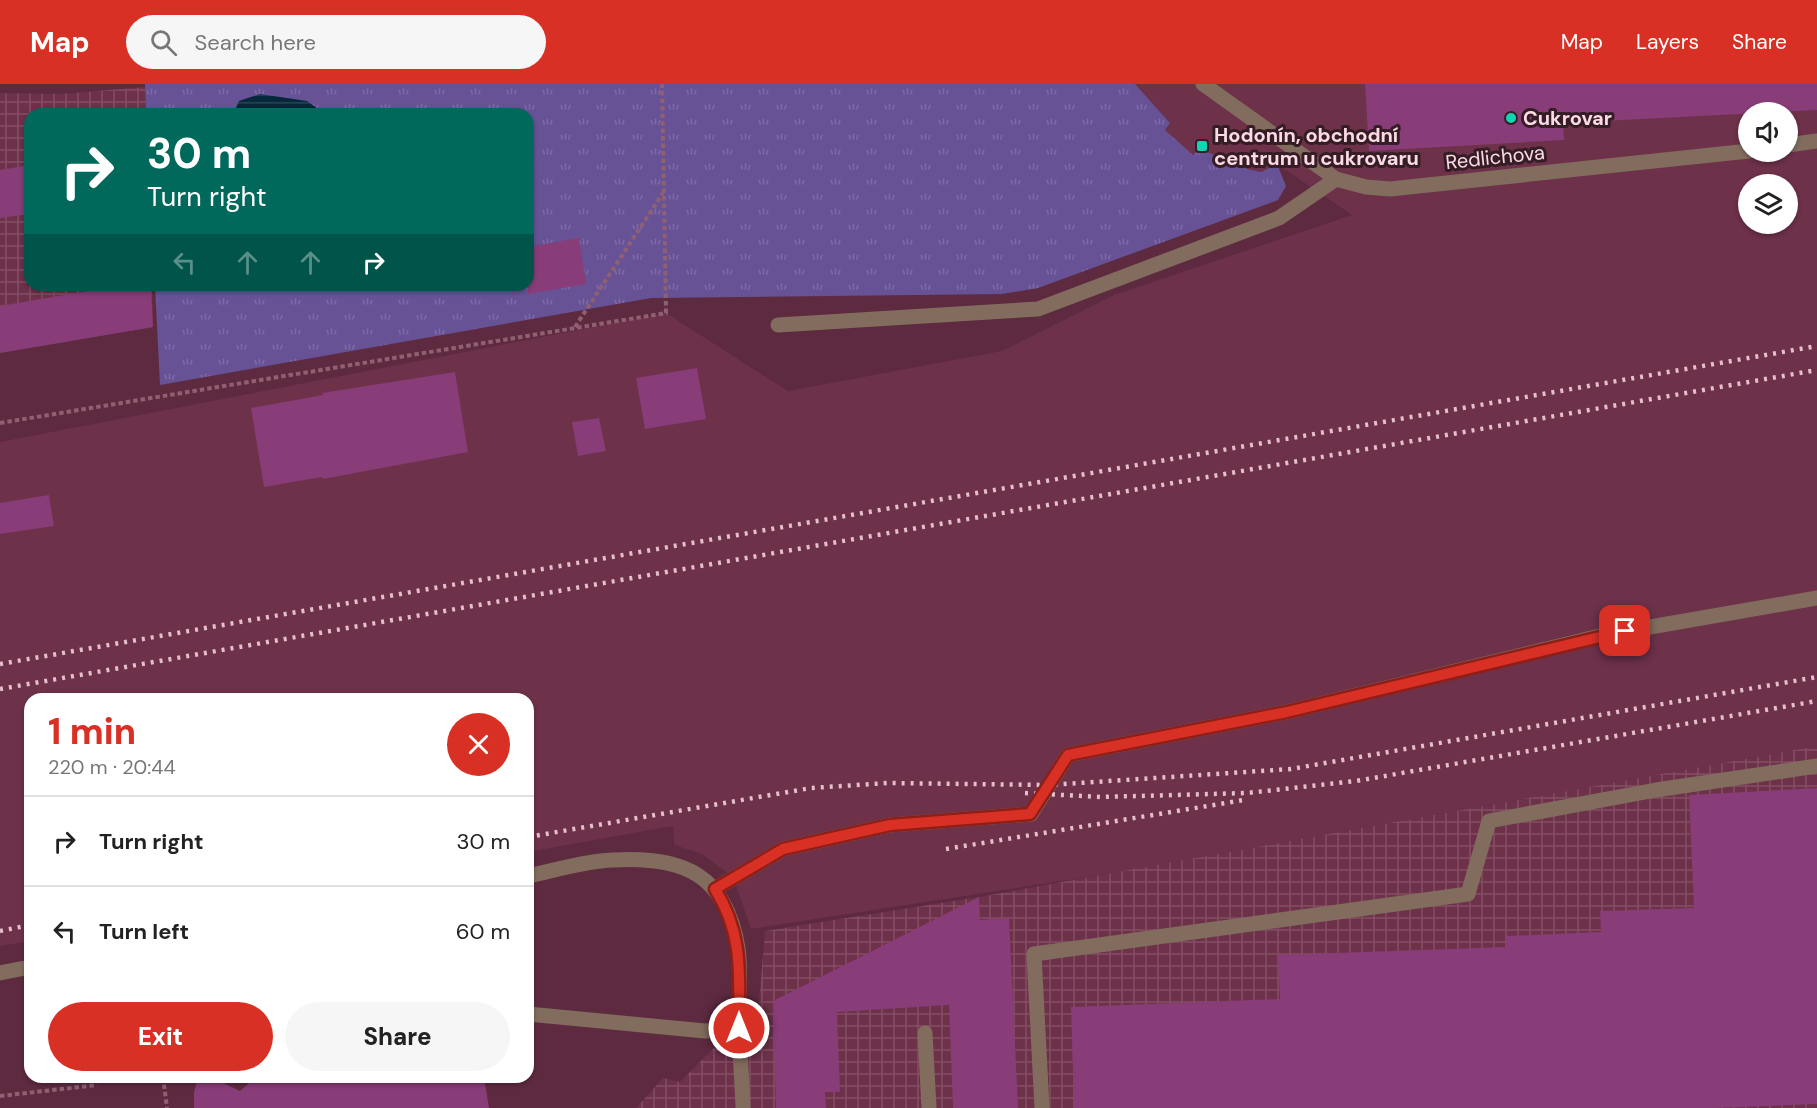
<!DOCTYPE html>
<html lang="en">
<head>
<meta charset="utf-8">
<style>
  body { margin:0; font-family:"DM Sans",sans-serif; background:#f6f6f6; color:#222; height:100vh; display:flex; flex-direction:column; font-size:22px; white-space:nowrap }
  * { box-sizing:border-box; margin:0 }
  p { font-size:20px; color:#767676 }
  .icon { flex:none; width:33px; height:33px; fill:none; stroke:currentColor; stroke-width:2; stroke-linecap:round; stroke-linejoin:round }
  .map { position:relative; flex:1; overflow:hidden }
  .drawer { position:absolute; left:24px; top:609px; width:510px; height:390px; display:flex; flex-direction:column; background:#fff; border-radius:18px; box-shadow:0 2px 4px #0004 }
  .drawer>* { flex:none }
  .guide { position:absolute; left:24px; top:24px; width:510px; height:183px; border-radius:18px; box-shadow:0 2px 4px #0004; background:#00695c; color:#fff; overflow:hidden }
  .tools { position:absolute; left:1738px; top:18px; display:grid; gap:12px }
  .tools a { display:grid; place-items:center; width:60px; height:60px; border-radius:50%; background:#fff; box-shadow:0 2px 4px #0004; font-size:30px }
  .pin { position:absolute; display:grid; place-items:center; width:51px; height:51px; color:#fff; margin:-26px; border-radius:12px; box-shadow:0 3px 9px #0006 }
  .me { position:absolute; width:66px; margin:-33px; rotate:0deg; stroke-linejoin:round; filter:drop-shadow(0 0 4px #0008) }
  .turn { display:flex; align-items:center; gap:21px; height:126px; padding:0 24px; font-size:27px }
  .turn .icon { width:78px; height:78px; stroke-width:2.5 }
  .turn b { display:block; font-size:42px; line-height:51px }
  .lanes { display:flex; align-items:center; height:57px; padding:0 24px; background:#0003; justify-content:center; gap:30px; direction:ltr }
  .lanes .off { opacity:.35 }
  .round { display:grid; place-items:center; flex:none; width:63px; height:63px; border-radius:32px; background:#f6f6f6 }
  .overview { display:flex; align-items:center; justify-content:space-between; height:102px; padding:0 24px }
  h1 { font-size:36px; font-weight:800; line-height:45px; color:#d93025 }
  .primary-button { display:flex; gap:12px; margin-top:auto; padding:12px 24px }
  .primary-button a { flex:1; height:69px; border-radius:36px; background:#d93025; color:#fff; font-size:24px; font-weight:800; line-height:69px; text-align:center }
  .primary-button a+a { background:#f6f6f6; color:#222 }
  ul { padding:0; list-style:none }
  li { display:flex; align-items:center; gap:18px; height:90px; padding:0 24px; border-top:2px solid #e0e0e0 }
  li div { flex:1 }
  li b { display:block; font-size:22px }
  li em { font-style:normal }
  header { display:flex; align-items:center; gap:36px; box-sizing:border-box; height:84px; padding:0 30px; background:#d93025; color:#fff }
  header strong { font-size:28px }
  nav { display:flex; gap:33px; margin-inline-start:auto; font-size:21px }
  .search { width:420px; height:54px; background:#f6f6f6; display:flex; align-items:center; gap:15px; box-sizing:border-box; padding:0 21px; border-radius:33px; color:#767676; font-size:22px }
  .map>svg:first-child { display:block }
  .built { fill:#6d314a; fill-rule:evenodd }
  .industrial { fill:url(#industrial-grid) }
  .grass { fill:url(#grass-tufts) }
  .water { fill:url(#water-rules) }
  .building { fill:#883c78 }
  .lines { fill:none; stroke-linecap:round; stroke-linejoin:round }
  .path { stroke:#8e6072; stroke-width:4; stroke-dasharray:4.5 3; stroke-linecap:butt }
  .service { stroke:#826c5d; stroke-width:15 }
  .minor { stroke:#826c5d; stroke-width:15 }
  .rail { stroke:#e4bfcc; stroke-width:4.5; stroke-dasharray:3 6; stroke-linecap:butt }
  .route-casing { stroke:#8d1f18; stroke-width:15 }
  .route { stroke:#d93025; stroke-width:10 }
  .poi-dot { fill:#10d5b4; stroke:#351d26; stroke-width:2 }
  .labels { text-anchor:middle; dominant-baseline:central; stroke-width:6; stroke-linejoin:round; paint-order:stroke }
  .poi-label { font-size:20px; font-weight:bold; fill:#fcdae5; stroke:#351d26; text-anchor:start }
  .street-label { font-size:20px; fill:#fcdae5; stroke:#351d26 }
</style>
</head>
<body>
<header>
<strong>Map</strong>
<div class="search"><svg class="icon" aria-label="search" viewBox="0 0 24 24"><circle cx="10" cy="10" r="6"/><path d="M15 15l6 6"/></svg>Search here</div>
<nav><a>Map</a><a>Layers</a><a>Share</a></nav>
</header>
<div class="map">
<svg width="1817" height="1024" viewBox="0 0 1817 1024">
  <defs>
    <pattern id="industrial-grid" width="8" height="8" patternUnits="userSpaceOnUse" patternTransform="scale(1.5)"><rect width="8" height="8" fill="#6d314a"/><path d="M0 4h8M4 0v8" fill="none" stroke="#834e64"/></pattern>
    <pattern id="grass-tufts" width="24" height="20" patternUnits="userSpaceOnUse" patternTransform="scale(1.5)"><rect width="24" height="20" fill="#675296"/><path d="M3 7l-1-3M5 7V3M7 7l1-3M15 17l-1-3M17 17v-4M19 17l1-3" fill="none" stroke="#7e6aa5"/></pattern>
    <pattern id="water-rules" width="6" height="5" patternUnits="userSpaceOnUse" patternTransform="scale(1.5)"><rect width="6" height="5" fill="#042739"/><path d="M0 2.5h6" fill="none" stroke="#2a4656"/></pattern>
  </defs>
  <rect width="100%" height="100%" fill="#5e2a40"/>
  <path class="built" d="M1135 0H1817V662L1114 789 751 845 733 793 702 770 674 761 673 742 528 768V615H30V857L0 862V358L666 229 788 307 1002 267 1114 211 1352 131 1277 80 1261 88 1193 72 1165 46 1170 39ZM1749 28H1788V68H1749ZM1749 100H1788V140H1749Z"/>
  <g class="industrial">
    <polygon points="145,3 146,30 30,30 30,201 152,201 153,243 0,269 0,9 60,10"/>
    <polygon points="1817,662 1817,1024 636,1024 663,994 680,998 759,919 765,847 979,813"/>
  </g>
  <polygon class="grass" points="145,0 1135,0 1170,39 1165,46 1193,71 1200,65 1247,85 1261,88 1277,80 1286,102 1278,116 1038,204 1002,210 651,214 160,301 155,201 528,201 528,30 146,30"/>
  <polygon class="water" points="260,10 307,17 325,30 233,30 239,17"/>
  <g class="building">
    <polygon points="1365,0 1817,0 1817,26 1563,39 1564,56 1369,67"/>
    <polygon points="30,81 30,130 0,134 0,86"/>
    <polygon points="579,154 586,200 528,210 528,163"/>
    <polygon points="104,201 151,201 153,243 0,269 0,222 105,204"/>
    <polygon points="697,284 706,335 645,345 636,294"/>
    <polygon points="455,288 468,368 323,395 322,393 264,403 251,324 323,311 322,309"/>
    <polygon points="599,334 606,367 578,372 572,338"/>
    <polygon points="49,411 54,442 0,450 0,419"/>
    <polygon points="1817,704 1817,1020 1716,1024 1074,1024 1071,923 1280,915 1278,871 1505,863 1505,852 1601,848 1600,827 1694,824 1689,711"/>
    <polygon points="979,813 980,836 1009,834 1018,1024 953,1024 949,921 837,928 840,1008 825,1008 826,1024 776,1024 773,917"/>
    <polygon points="198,993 211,993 240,1007 256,993 484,993 489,1024 194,1024 194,1008"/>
  </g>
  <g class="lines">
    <g class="path">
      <polyline points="575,243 663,109"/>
      <polyline points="0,339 666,229 662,0"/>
      <polyline points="163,993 167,1024"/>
      <polyline points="0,1012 97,1001"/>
    </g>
    <g class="service">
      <polyline points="1203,0 1336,95 1366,103 1390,105 1749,67"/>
      <polyline points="1788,61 1817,57"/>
      <polyline points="778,241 1038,225 1279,134 1336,95"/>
      <polyline points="715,805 783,765 890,741 1031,730 1068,671 1287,628 1604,551 1817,514"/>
      <polyline points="528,930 705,947 739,944"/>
      <polyline points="925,949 929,1024"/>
      <polyline points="1042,1024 1034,870 1468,810 1489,737 1656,706 1817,682"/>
    </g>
    <g class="minor">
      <path d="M528 792C556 786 585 777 613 776 683 772 726 790 738 864 741 886 739 911 739 933 739 963 742 994 743 1024"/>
      <polyline points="0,889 30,883"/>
    </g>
    <g class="rail">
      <polyline points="0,580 1817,262"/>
      <polyline points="0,605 1817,286"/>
      <polyline points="1025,709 1101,713 1247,709 1356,697 1817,617"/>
      <polyline points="528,753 811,704 888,699 1049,701 1291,685 1817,593"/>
      <polyline points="946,765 1244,716"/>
      <polyline points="0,847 30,841"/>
    </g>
  </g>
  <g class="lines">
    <defs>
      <path id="route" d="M739 944C739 892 744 851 715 805L783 765 890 741 1030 730 1068 671 1287 628 1625 547"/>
    </defs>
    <use href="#route" class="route-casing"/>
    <use href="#route" class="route"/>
  </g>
  <g class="poi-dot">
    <circle cx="1511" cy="34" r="6"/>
    <rect x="1196" y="56" width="12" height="12" rx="3"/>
  </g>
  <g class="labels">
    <g class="poi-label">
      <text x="1523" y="34">Cukrovar</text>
      <text x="1214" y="51">Hodonín, obchodní<tspan x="1214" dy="23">centrum u cukrovaru</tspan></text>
    </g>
    <g class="street-label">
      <text transform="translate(1495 73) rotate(-6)">Redlichova</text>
    </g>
  </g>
</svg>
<div class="tools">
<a><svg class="icon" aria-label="sound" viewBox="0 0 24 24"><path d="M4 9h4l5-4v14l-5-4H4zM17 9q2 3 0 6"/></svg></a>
<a><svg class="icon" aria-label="layers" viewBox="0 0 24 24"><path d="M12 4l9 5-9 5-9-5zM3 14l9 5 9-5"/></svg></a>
</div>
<div class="pin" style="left:1625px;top:547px;background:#d93025"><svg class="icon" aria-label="arrive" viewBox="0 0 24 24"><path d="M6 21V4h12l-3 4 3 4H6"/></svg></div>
<svg class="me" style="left:739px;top:944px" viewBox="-20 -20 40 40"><circle r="17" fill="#d93025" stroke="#fff" stroke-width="3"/><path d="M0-11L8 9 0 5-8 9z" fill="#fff"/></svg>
<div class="guide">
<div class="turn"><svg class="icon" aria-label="right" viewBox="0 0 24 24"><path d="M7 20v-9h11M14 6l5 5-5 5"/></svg><div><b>30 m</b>Turn right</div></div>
<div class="lanes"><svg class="icon off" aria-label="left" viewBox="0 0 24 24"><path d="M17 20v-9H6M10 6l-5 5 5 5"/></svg><svg class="icon off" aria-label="ahead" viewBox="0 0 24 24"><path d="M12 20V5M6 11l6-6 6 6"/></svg><svg class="icon off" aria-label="ahead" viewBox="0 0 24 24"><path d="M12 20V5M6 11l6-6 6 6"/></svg><svg class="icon" aria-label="right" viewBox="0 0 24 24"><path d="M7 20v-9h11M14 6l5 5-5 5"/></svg></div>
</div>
<section class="drawer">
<div class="overview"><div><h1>1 min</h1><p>220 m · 20:44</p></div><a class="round" style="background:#d93025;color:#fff"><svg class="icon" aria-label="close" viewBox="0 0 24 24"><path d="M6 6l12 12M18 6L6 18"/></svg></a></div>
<ul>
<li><svg class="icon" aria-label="right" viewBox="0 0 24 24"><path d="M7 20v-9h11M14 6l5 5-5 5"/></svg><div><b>Turn right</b></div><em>30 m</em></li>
<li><svg class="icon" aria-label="left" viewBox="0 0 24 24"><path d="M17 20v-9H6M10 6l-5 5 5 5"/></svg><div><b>Turn left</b></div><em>60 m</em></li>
</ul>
<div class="primary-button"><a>Exit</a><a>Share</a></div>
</section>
</div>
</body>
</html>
